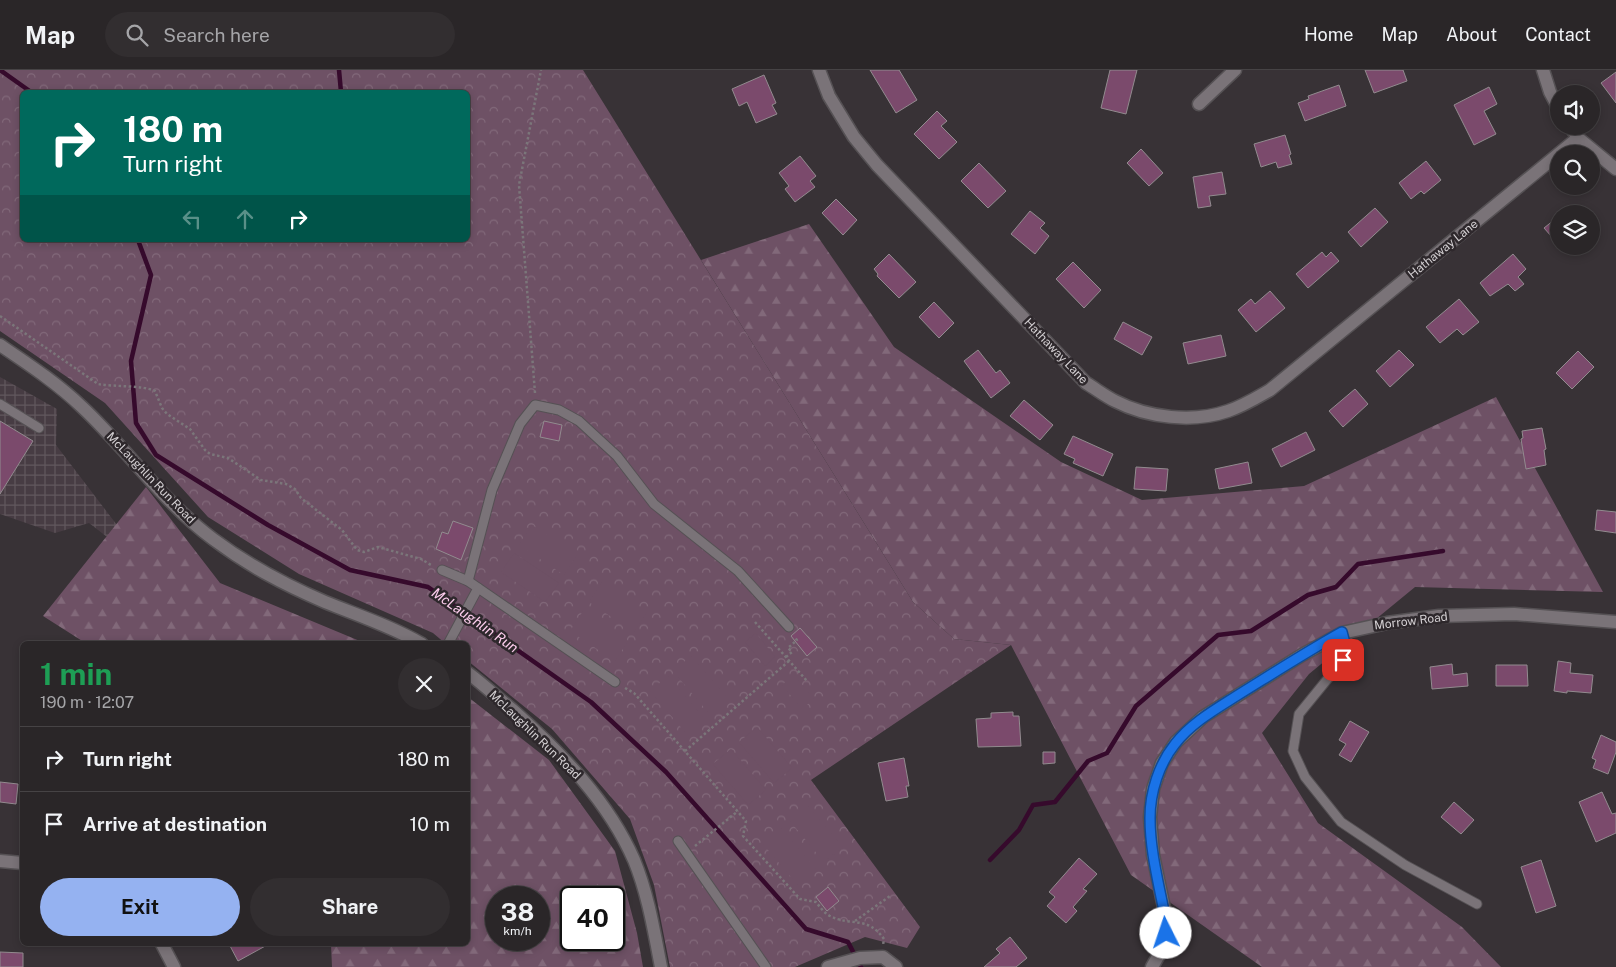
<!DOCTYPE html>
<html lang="en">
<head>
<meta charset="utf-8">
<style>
  body { margin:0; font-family:"Public Sans",sans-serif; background:#322e30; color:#f1f3f6; height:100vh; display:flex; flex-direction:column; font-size:19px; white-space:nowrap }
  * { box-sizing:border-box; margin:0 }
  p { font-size:16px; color:#a5a5a8 }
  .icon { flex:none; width:28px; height:28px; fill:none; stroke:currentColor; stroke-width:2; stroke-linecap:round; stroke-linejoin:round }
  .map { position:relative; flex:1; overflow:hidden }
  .drawer { position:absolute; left:20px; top:571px; width:450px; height:305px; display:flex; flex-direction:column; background:#2a2628; border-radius:8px; box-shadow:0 2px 8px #0003,0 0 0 1px #464345 }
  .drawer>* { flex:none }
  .banner { position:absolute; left:20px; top:20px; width:450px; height:152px; border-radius:8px; box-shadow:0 2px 8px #0003,0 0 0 1px #464345; background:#00695c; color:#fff; overflow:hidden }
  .controls { position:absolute; left:1550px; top:15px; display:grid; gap:10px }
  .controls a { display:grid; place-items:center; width:50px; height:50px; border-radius:50%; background:#2a2628; box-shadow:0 2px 8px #0003,0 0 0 1px #464345; font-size:25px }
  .speed { position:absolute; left:485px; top:816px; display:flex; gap:10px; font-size:25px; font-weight:700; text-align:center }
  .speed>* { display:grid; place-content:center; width:65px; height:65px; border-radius:50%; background:#2a2628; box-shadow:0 2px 8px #0003,0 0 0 1px #464345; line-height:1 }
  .speed small { font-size:12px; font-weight:400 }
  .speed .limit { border:2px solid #111; border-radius:8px; background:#fff; color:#111 }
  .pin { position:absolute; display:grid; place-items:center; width:42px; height:42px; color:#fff; margin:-21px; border-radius:10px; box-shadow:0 2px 8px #0006 }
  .me { position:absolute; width:55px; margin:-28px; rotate:356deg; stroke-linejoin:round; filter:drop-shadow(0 0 4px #0008) }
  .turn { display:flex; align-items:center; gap:18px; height:105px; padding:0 20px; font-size:22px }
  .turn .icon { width:65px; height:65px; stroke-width:2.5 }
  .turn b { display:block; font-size:35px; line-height:42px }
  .lanes { display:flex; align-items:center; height:48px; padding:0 20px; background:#0003; justify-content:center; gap:25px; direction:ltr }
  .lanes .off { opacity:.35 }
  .round { display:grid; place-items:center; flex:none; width:52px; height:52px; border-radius:26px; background:#322e30 }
  .summary { display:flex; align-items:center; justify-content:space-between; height:85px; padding:0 20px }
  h1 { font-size:30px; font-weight:700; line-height:38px; color:#1e9e55 }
  .action { display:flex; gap:10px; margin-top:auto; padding:10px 20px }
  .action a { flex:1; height:58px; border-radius:30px; background:#95b2f1; color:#111; font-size:20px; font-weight:700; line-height:58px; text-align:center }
  .action a+a { background:#322e30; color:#f1f3f6 }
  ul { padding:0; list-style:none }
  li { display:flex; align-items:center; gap:15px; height:65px; padding:0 20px; border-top:1px solid #464345 }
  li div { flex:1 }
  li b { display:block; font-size:19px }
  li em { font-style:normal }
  header { display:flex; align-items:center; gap:30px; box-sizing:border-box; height:70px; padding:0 25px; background:#2a2628; border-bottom:1px solid #464345 }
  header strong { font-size:24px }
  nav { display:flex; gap:28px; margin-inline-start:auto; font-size:18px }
  .search { width:350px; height:45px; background:#322e30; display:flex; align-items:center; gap:12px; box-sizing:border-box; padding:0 18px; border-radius:28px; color:#a5a5a8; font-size:19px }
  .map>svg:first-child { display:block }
  .industrial { fill:url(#industrial-grid) }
  .forest { fill:url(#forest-firs); fill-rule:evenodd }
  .park { fill:url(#park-crowns); fill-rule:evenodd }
  .pitch { fill:#6e5165 }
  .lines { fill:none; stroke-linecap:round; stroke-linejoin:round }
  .stream { stroke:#360a2c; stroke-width:4.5 }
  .building { fill:#7b4a6c; stroke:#928b8f }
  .lane-casing { stroke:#555154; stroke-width:11 }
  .street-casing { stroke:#555154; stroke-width:15 }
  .secondary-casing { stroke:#555154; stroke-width:15 }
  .path { stroke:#7b767a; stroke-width:2.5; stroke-dasharray:2.5 2.5; stroke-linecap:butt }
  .lane { stroke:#7a7378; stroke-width:9 }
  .street { stroke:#7a7378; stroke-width:12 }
  .secondary { stroke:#7a7378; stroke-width:12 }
  .route-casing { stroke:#114b97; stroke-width:12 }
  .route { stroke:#1a73e8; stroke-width:9 }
  .labels { text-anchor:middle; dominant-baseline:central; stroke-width:5; stroke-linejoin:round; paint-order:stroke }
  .street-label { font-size:12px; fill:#d4d0d3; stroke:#2e282c }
  .water-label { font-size:14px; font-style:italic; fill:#fdcded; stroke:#2e282c }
</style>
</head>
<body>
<header>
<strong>Map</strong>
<div class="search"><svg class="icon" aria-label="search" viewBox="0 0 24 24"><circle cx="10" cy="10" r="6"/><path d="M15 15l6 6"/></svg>Search here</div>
<nav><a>Home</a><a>Map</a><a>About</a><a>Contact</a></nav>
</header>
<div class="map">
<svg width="1616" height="897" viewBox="0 0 1616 897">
  <defs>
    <pattern id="industrial-grid" width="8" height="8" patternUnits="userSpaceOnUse" patternTransform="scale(1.25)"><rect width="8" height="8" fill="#473c43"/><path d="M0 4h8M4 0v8" fill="none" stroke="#61575d"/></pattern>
    <pattern id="forest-firs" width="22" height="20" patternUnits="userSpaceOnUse" patternTransform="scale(1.25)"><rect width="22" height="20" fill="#6e5165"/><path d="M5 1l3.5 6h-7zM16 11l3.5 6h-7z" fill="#82697a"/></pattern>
    <pattern id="park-crowns" width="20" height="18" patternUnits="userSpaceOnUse" patternTransform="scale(1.25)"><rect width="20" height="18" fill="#6e5165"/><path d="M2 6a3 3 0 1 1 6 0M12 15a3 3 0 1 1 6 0" fill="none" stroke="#82697a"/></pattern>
  </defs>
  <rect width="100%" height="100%" fill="#383236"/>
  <polygon class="industrial" points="0,307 57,339 56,375 120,459 111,470 89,453 55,463 0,444"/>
  <g class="forest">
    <polygon points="809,154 894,277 1061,392 1142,430 1304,416 1496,327 1603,522 1415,517 1309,604 1262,663 1318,753 1462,857 1501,897 1262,897 1131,805 1011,575 954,569 913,532 701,190"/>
    <polygon points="146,417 220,513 367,574 87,574 43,546"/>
    <path d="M468 627 549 690 615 781 637 863 643 897H332L331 874H468ZM496 828H539V870H496ZM571 828H614V870H571Z"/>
  </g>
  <path class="park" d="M0 0H583L913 532 954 569 1011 575 811 710 920 857 907 878 865 867 795 897H670L654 815 630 749 552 659 468 591V574H446L433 563 299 504 208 447 105 333 0 261ZM22 22H468V170H22Z"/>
  <g class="pitch">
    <polygon points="532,455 577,485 564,505 519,475"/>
    <polygon points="514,483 559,513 545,532 501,502"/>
    <polygon points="602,512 647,542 634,562 589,532"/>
    <polygon points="583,541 628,571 615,591 570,561"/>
    <polygon points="756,563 775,587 765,596 745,572"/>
    <polygon points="691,586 726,626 708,642 673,601"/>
    <polygon points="794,605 814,629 802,639 782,615"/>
    <polygon points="668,606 703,647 685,662 650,621"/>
    <polygon points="757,657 792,698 774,713 739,672"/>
    <polygon points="731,679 766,720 748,735 713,694"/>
    <polygon points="808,736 843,777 824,792 790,751"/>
    <polygon points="781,758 816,799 798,815 763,774"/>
  </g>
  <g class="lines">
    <g class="stream">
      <polyline points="0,0 31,22"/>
      <polyline points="339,0 341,22"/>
      <polyline points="138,170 151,205 131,291 136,353 156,385 268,455 350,500 428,517 591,632 666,702 806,859 848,872 861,897"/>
      <polyline points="990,790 1019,760 1033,735 1055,732 1088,691 1107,683 1136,636 1218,565 1251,561 1308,525 1336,517 1358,494 1443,481"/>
    </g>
  </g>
  <g class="building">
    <polygon points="870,0 899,0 917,30 896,43"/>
    <polygon points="1110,0 1137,0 1126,44 1101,38"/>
    <polygon points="1365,0 1403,0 1407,11 1374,23"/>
    <polygon points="1616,2 1616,33 1601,13"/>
    <polygon points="764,5 776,33 772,35 777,44 756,53 747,32 739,36 732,19"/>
    <polygon points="1339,15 1346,36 1305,51 1298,33 1309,29 1308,26"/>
    <polygon points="1489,17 1497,34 1484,41 1496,64 1474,75 1454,35"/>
    <polygon points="937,41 947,51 941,56 957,72 939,89 914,64"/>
    <polygon points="1285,65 1291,84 1289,85 1292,94 1278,98 1276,92 1261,97 1254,74"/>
    <polygon points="1141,79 1163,103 1149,116 1127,93"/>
    <polygon points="800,86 816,106 810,111 815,117 795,132 785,119 789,116 779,103"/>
    <polygon points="1426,91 1441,110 1424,124 1421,121 1411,129 1399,113"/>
    <polygon points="979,93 1006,121 988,138 961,111"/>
    <polygon points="1222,102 1226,124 1209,126 1211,136 1198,138 1193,107"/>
    <polygon points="836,129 857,150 843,165 822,143"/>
    <polygon points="1375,138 1388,152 1361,177 1348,162"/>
    <polygon points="1030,141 1045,153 1040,158 1049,166 1035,184 1011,164"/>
    <polygon points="1559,146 1559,175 1544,158"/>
    <polygon points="1322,182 1326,187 1331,182 1339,191 1308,218 1296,204"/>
    <polygon points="889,184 916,212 899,228 877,206 878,204 874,199"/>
    <polygon points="1513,184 1526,199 1518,207 1524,214 1515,221 1508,214 1490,226 1480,213"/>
    <polygon points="1073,192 1101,220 1084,238 1056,209"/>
    <polygon points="1270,221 1285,238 1256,262 1238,240 1251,229 1255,234"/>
    <polygon points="1459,229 1479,252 1463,265 1457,259 1440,273 1426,257"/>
    <polygon points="934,232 954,253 939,268 919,247"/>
    <polygon points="1123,252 1152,267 1142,285 1114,269"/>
    <polygon points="1221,265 1226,286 1188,294 1183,273"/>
    <polygon points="978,280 996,303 1000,300 1010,313 991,328 964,291"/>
    <polygon points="1399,280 1414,295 1390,317 1376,301"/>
    <polygon points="1578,281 1594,297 1572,319 1556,303"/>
    <polygon points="1355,319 1368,334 1343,357 1329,341"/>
    <polygon points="1024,330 1053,355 1040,370 1010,346"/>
    <polygon points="0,351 33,371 0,424"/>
    <polygon points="544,351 562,355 559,371 540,367"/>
    <polygon points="1542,358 1546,379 1544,380 1546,395 1526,399 1521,369 1523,368 1522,361"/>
    <polygon points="1306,362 1315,380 1281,397 1272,379"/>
    <polygon points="1073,366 1113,384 1103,406 1073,393 1075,389 1064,384"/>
    <polygon points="1248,392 1252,413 1219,419 1215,399"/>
    <polygon points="1136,397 1168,399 1166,421 1134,419"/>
    <polygon points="1597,440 1616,442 1616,463 1595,460"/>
    <polygon points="453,451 473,458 461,490 436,479 442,462 448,464"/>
    <polygon points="800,558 817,577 807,586 791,566"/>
    <polygon points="1558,591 1571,593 1570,603 1593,605 1591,623 1567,621 1567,623 1554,621"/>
    <polygon points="1452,594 1453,605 1467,603 1468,616 1432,619 1430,597"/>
    <polygon points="1496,595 1527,595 1528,616 1496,616"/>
    <polygon points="1013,642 1013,646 1019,646 1021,676 978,677 976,649 991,648 991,643"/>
    <polygon points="1350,651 1369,662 1351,692 1339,685 1346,674 1339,670"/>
    <polygon points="1601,665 1616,672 1616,682 1608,704 1593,698 1596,690 1592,688"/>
    <polygon points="1043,682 1055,682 1055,693 1043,694"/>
    <polygon points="904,688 909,716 906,716 908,727 886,731 878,693"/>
    <polygon points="0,712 18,714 16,734 0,732"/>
    <polygon points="1602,722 1612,744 1616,743 1616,763 1596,772 1579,732"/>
    <polygon points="1454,732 1474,750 1461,764 1441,747"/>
    <polygon points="1079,788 1097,804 1083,819 1087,821 1073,837 1077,841 1066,853 1047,836 1055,827 1049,822"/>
    <polygon points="1541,790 1556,836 1536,843 1521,797"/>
    <polygon points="828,817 839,831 827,841 816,827"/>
    <polygon points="1010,867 1027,888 1016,897 984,897 1000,883 996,879"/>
    <polygon points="229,874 269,874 238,891"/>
    <polygon points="0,882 23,883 23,897 0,897"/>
  </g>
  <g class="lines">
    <defs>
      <g id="lane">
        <polyline points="0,334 39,358"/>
        <polyline points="442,500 468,511 615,612"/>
        <polyline points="468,511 492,420 520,354 535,335 559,340 579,351 617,386 654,434 738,501 789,557"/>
        <polyline points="1342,563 1346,577 1343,590 1299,644 1293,681 1305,707 1341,752 1405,795 1477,834"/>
        <polyline points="448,574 478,518"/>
        <polyline points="678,771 766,897"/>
      </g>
      <g id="street">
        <path d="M819 0 829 26 854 67 877 95 1086 313C1096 319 1105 326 1115 331 1148 348 1193 353 1228 341 1243 336 1256 328 1270 320L1578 68"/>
        <polyline points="1543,0 1550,22 1559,39"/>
        <polyline points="1199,34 1235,0"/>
        <polyline points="1570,56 1578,68 1616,99"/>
        <polyline points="0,791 22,793"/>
        <polyline points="162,874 174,897"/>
      </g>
      <g id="secondary">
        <path d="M0 275C28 294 57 313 82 337 127 379 163 432 213 469 249 496 283 514 325 532 357 545 391 556 422 574"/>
        <path d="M468 603C484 615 499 629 515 642 562 684 608 731 634 790 648 824 654 861 661 897"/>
        <polyline points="828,897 860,888 883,887 896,897"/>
        <polyline points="1152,897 1165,874 1167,852 1153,785 1150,747 1153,719 1162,693 1176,672 1203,647 1302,585 1342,563 1387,553 1439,546 1514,544 1616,552"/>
      </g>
    </defs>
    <use href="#lane" class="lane-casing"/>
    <use href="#street" class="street-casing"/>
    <use href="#secondary" class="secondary-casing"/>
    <g class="path">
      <path d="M0 246 98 314C115 317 142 315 155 321L162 338 167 344 190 359 205 380 210 384 228 388 261 410 286 414 295 419 301 428 342 460 357 480 364 482 378 477 421 489 431 495"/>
      <polyline points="535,323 519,115 541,0"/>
      <polyline points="755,552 807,611"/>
      <polyline points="786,587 792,582 788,578 797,570 795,568"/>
      <path d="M625 618 634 623 746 751 743 766 800 829 816 832C820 837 824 843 830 846 851 857 867 845 884 869L883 875"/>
      <polyline points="685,681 789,591"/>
      <polyline points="695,776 738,741"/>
      <polyline points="855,851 890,826"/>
    </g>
    <use href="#lane" class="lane"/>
    <use href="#street" class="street"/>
    <use href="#secondary" class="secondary"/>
  </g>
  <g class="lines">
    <defs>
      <path id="route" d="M1166 863V852C1160 818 1150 783 1150 748 1150 722 1159 694 1175 674 1191 653 1216 639 1238 625 1272 604 1306 582 1342 562L1346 577 1343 590"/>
    </defs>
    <use href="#route" class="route-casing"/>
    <use href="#route" class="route"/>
  </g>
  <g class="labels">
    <g class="street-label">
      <text transform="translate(1443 179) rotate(-39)">Hathaway Lane</text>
      <text transform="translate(1056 281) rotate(46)">Hathaway Lane</text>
      <text transform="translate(151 408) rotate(46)">McLaughlin Run Road</text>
      <text transform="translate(1411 551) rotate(-7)">Morrow Road</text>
      <text transform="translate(535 665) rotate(44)">McLaughlin Run Road</text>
    </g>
    <g class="water-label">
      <text transform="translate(475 550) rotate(35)">McLaughlin Run</text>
    </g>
  </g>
</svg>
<div class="controls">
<a><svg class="icon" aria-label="sound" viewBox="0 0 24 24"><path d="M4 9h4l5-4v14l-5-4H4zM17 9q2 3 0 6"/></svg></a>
<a><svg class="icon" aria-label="search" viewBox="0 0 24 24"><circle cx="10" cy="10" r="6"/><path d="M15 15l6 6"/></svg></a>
<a><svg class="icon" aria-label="layers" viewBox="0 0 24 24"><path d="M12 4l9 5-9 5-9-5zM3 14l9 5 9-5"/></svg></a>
</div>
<div class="speed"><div>38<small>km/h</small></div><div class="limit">40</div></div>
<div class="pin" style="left:1343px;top:590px;background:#d93025"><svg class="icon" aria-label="arrive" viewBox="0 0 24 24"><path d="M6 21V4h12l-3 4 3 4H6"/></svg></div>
<svg class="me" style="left:1166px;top:863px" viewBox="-20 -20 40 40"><circle r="19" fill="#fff"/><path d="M0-13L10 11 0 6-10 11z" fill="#1a73e8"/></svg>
<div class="banner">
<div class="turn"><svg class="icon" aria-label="right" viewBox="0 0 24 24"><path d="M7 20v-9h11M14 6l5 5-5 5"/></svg><div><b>180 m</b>Turn right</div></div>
<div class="lanes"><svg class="icon off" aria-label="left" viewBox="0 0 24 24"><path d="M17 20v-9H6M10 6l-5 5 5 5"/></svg><svg class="icon off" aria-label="ahead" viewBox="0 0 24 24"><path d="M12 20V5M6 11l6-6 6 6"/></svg><svg class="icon" aria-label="right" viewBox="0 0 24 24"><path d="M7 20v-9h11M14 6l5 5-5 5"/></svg></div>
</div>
<section class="drawer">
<div class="summary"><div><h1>1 min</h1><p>190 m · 12:07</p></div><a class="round"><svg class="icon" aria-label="close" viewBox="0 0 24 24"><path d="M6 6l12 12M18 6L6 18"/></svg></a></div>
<ul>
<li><svg class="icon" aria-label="right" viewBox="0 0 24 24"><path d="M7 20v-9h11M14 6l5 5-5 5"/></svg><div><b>Turn right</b></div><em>180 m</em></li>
<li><svg class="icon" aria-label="arrive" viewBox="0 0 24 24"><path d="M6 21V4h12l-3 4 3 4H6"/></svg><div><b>Arrive at destination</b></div><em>10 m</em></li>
</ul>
<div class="action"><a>Exit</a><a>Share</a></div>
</section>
</div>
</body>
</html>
